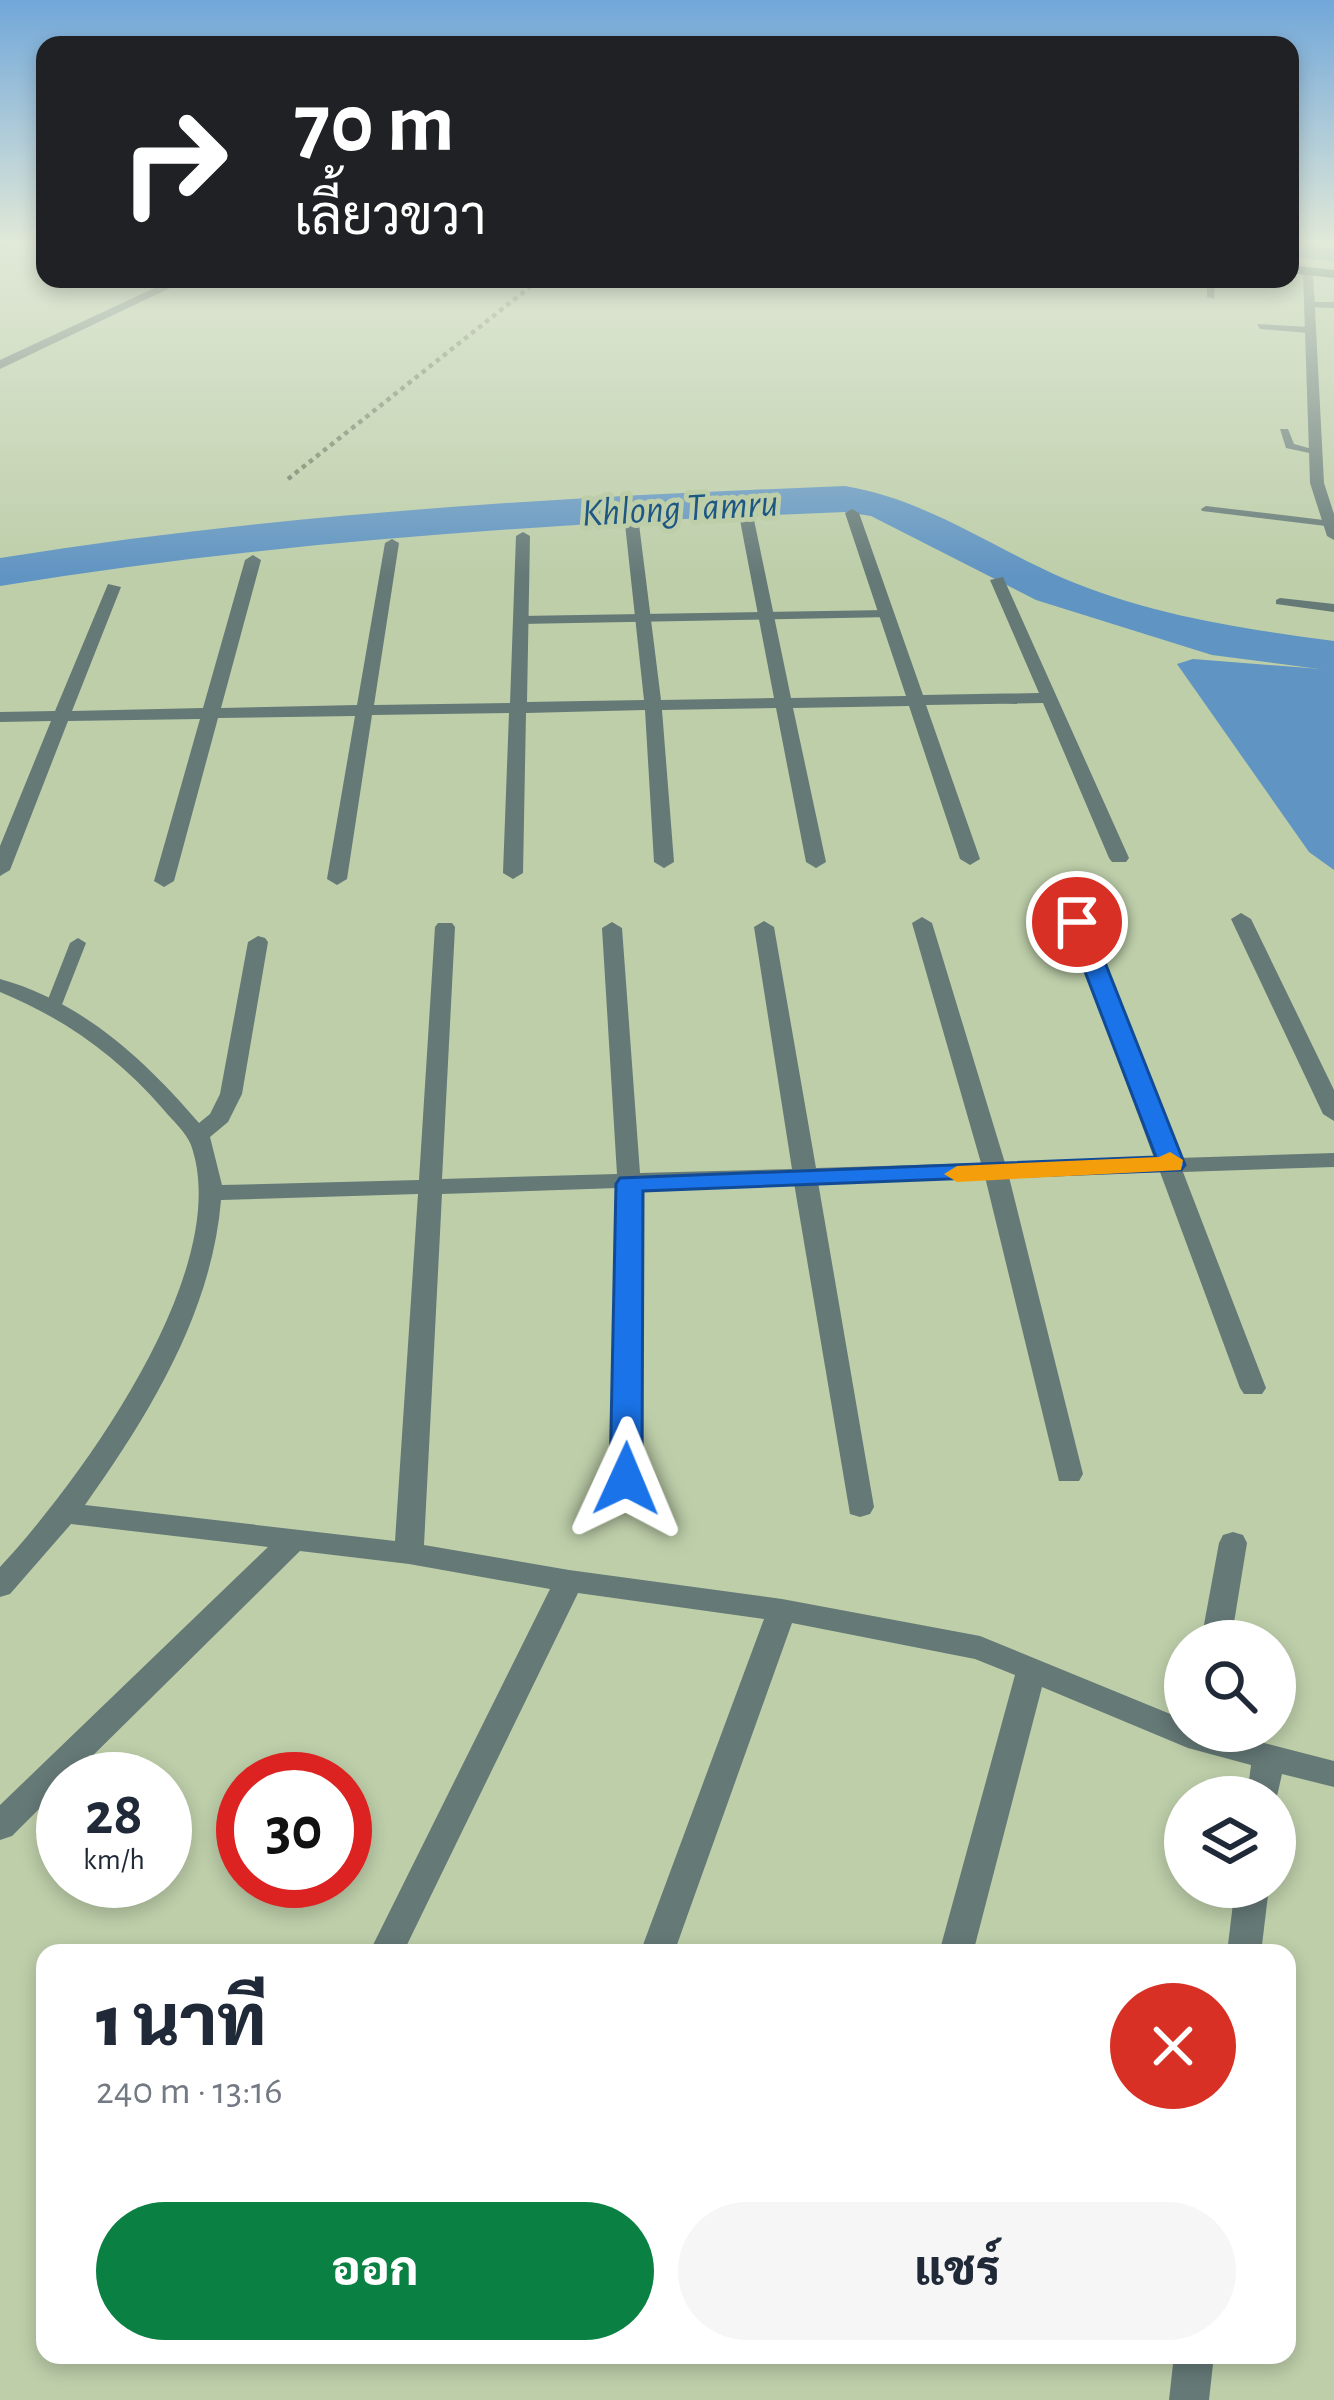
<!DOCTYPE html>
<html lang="th">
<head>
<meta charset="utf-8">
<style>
  body { margin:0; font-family:"Alegreya Sans",Sarabun,sans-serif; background:#f6f6f7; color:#1f2937; height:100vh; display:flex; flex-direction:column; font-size:45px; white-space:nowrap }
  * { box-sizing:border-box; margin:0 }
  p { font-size:39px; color:#747a83 }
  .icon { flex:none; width:66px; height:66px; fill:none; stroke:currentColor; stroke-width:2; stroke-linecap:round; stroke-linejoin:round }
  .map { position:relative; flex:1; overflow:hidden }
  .side { position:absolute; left:36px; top:1944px; width:1260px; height:420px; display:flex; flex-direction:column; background:#fff; border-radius:24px; box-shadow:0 6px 18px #0003 }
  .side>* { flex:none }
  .top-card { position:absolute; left:36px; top:36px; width:1263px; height:252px; border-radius:24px; box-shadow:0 6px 18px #0003; background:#202124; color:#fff; overflow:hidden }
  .controls { position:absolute; left:1164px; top:1620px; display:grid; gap:24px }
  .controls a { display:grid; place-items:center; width:132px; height:132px; border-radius:50%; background:#fff; box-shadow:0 6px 18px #0003; font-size:60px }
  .speed { position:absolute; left:36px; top:1752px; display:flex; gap:24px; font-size:60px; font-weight:700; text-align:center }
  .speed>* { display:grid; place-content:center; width:156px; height:156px; border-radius:50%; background:#fff; box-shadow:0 6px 18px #0003; line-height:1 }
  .speed small { font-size:30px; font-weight:400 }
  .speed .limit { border:18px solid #d22; background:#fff; color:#111 }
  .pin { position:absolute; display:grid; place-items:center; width:102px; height:102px; color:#fff; margin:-51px; border:6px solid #fff; border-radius:50%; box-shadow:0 3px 12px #0007 }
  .me { position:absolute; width:132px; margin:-66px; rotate:1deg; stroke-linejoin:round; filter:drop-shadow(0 0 9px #0008) }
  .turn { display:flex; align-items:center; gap:42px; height:252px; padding:0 60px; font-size:54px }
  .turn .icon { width:156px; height:156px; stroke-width:2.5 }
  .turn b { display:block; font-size:84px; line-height:102px }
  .round { display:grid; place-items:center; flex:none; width:126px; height:126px; border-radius:63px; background:#f6f6f7 }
  .overview { display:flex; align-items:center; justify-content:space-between; height:204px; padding:0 60px }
  h1 { font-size:72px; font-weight:800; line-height:90px }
  .button { display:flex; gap:24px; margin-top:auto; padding:24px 60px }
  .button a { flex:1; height:138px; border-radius:72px; background:#0b8043; color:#fff; font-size:48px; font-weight:800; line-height:138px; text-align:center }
  .button a+a { background:#f6f6f7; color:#1f2937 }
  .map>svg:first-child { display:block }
  .water { fill:#6094c2 }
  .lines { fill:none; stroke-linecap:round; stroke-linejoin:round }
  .canal { fill:#6094c2; fill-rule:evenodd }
  .river { fill:#6094c2; fill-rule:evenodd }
  .path { stroke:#6f7b61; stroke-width:4.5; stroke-dasharray:4.5 4.5; stroke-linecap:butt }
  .service { fill:#657977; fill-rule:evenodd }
  .minor { fill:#657977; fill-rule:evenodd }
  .primary { fill:#123b37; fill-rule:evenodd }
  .route { fill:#1a73e8; stroke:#114b97; stroke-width:3 }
  .slow { fill:#f59e0b }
  .labels { text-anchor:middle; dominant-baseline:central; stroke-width:10; stroke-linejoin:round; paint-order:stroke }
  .far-water-label { font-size:39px; font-style:italic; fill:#1e5784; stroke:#bdcea9 }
</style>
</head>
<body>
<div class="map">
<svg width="1334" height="2400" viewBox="0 0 1334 2400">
  <rect width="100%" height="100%" fill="#bdcea9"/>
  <polygon class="water" points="1193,659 1334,670 1334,870 1309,852 1177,664"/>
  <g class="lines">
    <polygon class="canal" points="1290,245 1334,249 1334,261 1290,257"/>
    <path class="river" d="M845 486C925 499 991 547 1065 579 1150 615 1243 629 1334 641V671L1212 655 1036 600 871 516 845 512C562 523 280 540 0 586V558C280 513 562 497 845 486Z"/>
    <polyline class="path" points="288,479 540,279"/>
    <g class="service">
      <polygon points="10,240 21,240 0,249 0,244"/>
      <polygon points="1207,279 1215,279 1214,299 1207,297"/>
      <polygon points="1305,302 1334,302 1334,308 1308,307"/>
      <polygon points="1257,324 1309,327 1313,330 1309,333 1260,329"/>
      <polygon points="1280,429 1288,429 1294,444 1319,451 1314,454 1286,448"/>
      <polygon points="1206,506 1332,521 1334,527 1202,511 1201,509"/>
      <polygon points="1280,598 1334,604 1334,612 1276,604 1276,600"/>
      <polygon points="888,610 892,611 892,617 520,624 514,620 520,616"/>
      <polygon points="78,938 86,943 61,1007 53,1012 47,1010 45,1007 70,943"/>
    </g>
    <g class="minor">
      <polygon points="0,240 6,240 1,243"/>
      <polygon points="1308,268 1313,271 1324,483 1334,514 1334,540 1327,536 1310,483 1303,271"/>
      <polygon points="174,279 189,279 0,369 0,360"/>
      <polygon points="852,509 859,513 923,695 1039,693 990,580 1003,577 1129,858 1126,862 1112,862 1109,858 1043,703 926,705 980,859 970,865 960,859 909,706 793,708 826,862 816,868 806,862 776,708 662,710 674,862 664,868 654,862 645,710 526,713 523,873 513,879 503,873 509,713 372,715 347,879 337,885 327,879 355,716 218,718 174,881 164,887 154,881 200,719 68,721 10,870 0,876 0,846 51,721 0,722 0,712 55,711 108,584 121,587 72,711 203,708 245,560 253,555 261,560 221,708 357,705 385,543 392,539 399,543 374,705 510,703 516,536 523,532 530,536 527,702 644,700 625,524 632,520 639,524 661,700 774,698 739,515 746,511 753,515 791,698 906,696 845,513"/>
      <polygon points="1241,913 1251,919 1334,1090 1334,1121 1323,1114 1231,919"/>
      <path d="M1077 916 1087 922 1178 1158 1334 1153V1167L1183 1172 1266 1388 1262 1394H1244L1240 1388 1160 1172 1009 1177 1083 1474 1079 1481H1059L985 1177 818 1182 874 1507 870 1514 860 1517 850 1514 794 1183 641 1188 640 1479 636 1486H616L612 1479 617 1188 442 1194 424 1545 569 1570 782 1599 980 1636 1185 1720V1731H1218L1334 1761V1787L1282 1774 1275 1805V1797H1247L1251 1765 1188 1748 1042 1687 973 1953H939L1015 1675 975 1659 792 1623 674 1953H640L764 1619 578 1593 403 1953H369L550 1589 409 1564 300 1551 69 1779H63V1785L12 1836 0 1840V1805L268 1547 71 1524 10 1594 0 1597V1567C80 1481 235 1269 191 1145 186 1132 172 1120 163 1109 118 1057 64 1018 0 992V979C83 1002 145 1060 199 1123L210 1114 220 1094 248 942 258 936 265 938 268 942 242 1094 228 1122 210 1137 222 1185 419 1180 435 927 438 923H452L455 927 442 1179 617 1174 602 928 612 922 622 928 640 1173 792 1169 754 927 764 921 774 927 816 1168 981 1163 912 923 922 917 932 923 1005 1163 1154 1158 1067 922ZM418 1194 395 1541 85 1505C149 1415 212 1312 221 1200Z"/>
      <polygon points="1233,1532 1243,1535 1247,1543 1231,1641 1201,1641 1219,1543 1223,1535"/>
      <polygon points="1235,1887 1269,1887 1261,1953 1227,1953"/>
      <polygon points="1174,2355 1214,2355 1209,2400 1169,2400"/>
    </g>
    <polygon class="primary" points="1290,265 1334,270 1334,278 1290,273"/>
  </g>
  <linearGradient id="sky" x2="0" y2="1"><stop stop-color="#71a7d9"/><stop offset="0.42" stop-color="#e1e9d8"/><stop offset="1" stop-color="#e1e9d8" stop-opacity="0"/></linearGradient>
  <rect width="1334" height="576" fill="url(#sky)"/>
  <polygon class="route" points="1077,915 1089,922 1185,1165 1181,1170 643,1191 642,1479 637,1487 615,1487 610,1479 616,1184 620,1178 1156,1157 1066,922"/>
  <polygon class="slow" points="1170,1152 1183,1160 1181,1170 957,1182 944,1174 957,1166 1159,1157"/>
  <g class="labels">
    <g class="far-water-label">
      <text transform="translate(680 509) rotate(-3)">Khlong Tamru</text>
    </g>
  </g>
</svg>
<div class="controls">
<a><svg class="icon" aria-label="search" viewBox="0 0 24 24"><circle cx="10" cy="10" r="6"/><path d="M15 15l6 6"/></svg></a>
<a><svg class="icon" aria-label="layers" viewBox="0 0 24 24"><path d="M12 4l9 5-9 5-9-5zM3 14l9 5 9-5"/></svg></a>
</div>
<div class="speed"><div>28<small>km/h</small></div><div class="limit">30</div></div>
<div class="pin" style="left:1077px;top:922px;background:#d93025"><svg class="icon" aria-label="arrive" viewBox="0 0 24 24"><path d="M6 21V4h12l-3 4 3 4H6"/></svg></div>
<svg class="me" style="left:626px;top:1479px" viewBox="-20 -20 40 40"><path d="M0-17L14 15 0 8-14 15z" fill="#1a73e8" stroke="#fff" stroke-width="4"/></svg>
<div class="top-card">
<div class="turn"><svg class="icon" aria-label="right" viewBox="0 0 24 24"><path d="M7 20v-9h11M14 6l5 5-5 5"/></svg><div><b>70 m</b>เลี้ยวขวา</div></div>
</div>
<section class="side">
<div class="overview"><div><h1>1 นาที</h1><p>240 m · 13:16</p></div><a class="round" style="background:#d93025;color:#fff"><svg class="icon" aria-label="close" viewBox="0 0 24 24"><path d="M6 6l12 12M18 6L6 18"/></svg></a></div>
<div class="button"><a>ออก</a><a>แชร์</a></div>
</section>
</div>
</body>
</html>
